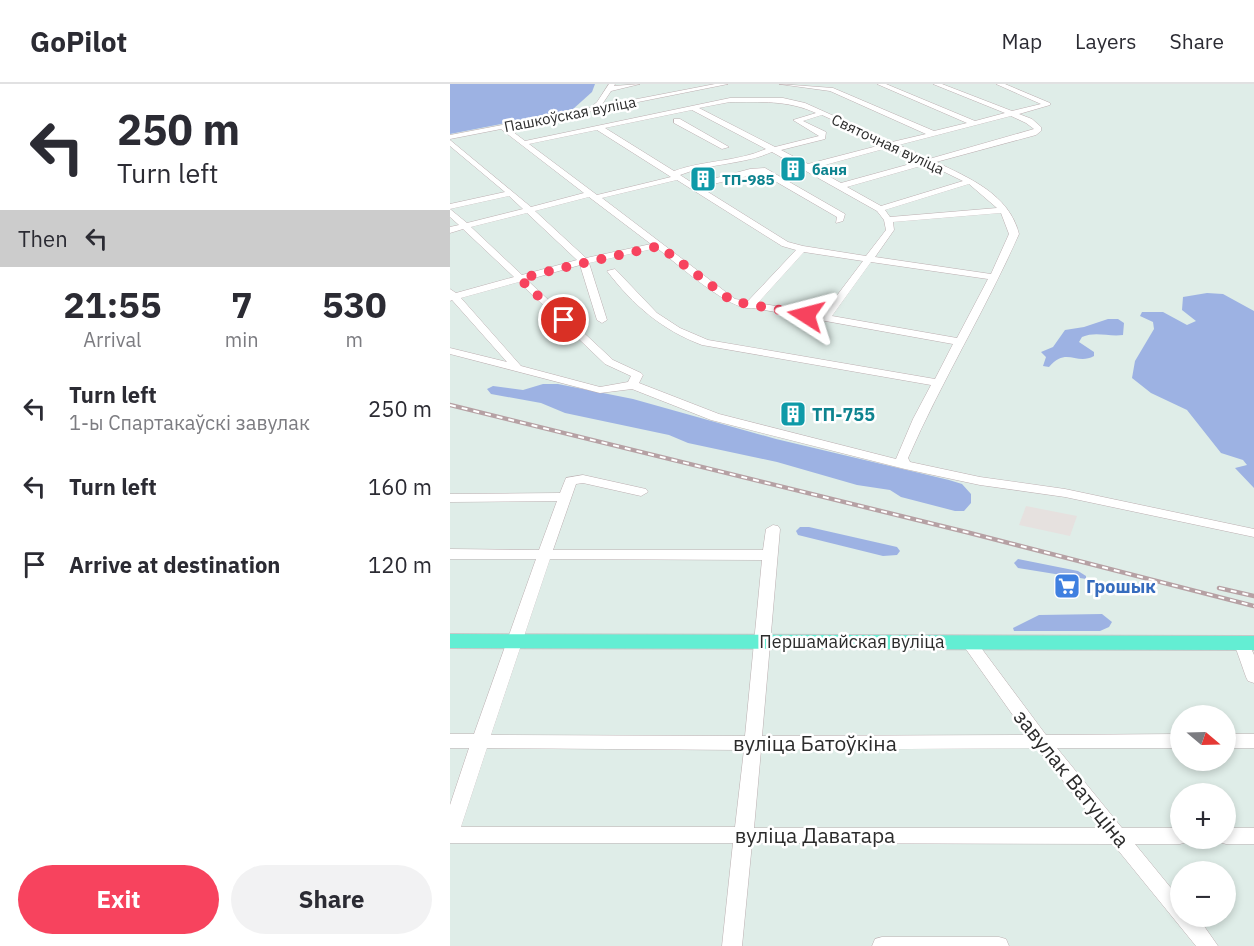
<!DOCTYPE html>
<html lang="en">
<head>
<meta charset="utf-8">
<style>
  body { margin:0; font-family:"IBM Plex Sans",sans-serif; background:#f2f2f3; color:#2b2b33; height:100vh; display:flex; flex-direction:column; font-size:22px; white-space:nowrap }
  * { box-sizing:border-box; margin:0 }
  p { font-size:20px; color:#7c7c81 }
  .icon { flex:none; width:33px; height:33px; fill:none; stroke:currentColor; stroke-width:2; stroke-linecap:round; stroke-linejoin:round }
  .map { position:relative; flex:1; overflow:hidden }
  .sheet { display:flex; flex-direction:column; background:#fff; width:450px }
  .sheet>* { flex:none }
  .hud { background:#fff; color:#2b2b33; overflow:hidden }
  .needle { width:39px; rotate:109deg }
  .tools { position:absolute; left:720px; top:621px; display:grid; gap:12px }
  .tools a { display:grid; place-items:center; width:66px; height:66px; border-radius:50%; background:#fff; box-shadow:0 3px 9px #0003; font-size:30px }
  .pin { position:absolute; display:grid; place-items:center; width:51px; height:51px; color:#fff; margin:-26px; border:3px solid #fff; border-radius:50%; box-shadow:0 2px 6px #0007 }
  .me { position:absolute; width:66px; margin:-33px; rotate:279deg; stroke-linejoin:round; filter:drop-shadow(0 0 4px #0008) }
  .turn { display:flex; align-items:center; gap:21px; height:126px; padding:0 18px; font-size:27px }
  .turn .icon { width:78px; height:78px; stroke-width:2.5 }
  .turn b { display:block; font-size:42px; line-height:51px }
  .then { display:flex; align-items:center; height:57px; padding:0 18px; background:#0003; gap:12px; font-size:22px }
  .eta { display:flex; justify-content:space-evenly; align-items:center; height:102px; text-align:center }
  .eta b { font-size:36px; font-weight:700; line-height:42px }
  .cta { display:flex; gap:12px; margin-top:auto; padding:12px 18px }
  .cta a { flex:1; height:69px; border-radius:36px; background:#f7435e; color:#fff; font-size:24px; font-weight:700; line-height:69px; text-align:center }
  .cta a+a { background:#f2f2f3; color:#2b2b33 }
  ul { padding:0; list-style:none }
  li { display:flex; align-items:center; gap:18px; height:78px; padding:0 18px }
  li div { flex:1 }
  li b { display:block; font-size:22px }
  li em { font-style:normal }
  header { display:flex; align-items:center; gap:36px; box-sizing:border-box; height:84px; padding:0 30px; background:#fff; border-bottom:2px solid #e1e1e2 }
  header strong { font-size:28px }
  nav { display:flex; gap:33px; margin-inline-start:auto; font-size:21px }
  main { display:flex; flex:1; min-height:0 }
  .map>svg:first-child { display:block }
  .industrial { fill:#e6e1df }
  .green { fill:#9db2e3 }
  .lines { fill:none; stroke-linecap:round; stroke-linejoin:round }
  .minor-casing { stroke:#bcafb1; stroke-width:1 }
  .major-casing { stroke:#c8c8c8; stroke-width:2 }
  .minor { fill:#fff; fill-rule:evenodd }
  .major { fill:#63eed3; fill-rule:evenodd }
  .rail-casing { stroke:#b6a1a4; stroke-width:4.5 }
  .rail { stroke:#fff; stroke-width:2; stroke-dasharray:6; stroke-linecap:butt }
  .route { stroke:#f7435e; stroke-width:10; stroke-dasharray:0 18 }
  .labels { text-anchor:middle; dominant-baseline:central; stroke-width:5; stroke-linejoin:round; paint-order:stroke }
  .far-street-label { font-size:15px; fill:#2c2c2c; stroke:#fff }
  .far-culture-label { font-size:15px; font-weight:bold; fill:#0d838f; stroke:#fff; text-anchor:start }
  .culture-label { font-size:18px; font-weight:bold; fill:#0d838f; stroke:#fff; text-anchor:start }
  .shop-label { font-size:18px; font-weight:bold; fill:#366cbe; stroke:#fff; text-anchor:start }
  .street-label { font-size:18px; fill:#2c2c2c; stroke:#fff }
  .near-street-label { font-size:21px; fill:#2c2c2c; stroke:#fff }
</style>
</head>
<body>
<header>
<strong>GoPilot</strong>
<nav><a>Map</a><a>Layers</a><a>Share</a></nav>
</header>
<main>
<section class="sheet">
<div class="hud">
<div class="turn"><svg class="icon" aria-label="left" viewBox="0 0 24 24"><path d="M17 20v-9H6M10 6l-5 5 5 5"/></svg><div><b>250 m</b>Turn left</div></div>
<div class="then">Then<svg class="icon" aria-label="left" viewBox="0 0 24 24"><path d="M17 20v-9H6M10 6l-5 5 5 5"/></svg></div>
</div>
<div class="eta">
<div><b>21:55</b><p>Arrival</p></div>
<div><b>7</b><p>min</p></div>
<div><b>530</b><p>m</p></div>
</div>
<ul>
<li><svg class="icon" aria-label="left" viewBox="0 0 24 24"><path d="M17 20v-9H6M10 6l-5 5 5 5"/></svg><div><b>Turn left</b><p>1-ы Спартакаўскі завулак</p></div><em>250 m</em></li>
<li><svg class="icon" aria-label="left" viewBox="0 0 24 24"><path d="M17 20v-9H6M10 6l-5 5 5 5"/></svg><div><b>Turn left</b></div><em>160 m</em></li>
<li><svg class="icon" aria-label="arrive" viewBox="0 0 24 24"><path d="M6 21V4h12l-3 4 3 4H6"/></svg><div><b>Arrive at destination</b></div><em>120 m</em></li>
</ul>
<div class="cta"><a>Exit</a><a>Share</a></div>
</section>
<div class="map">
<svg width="804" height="862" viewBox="0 0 804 862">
  <rect width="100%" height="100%" fill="#dfede8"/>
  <polygon class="industrial" points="576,422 627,432 620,452 569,441"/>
  <g class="green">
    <polygon points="0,0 145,0 142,8 122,26 0,50"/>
    <polygon points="757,209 773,210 804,227 804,404 785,384 797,381 793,376 771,369 737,326 701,309 682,294 685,277 704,245 703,238 690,232 692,228 713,228 737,241 746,237 732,226 733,213"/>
    <path d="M658 235H668L674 239 673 251C658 253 646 247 632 253L629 258 644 268V272C626 282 617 262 599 283L593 282 596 273 591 268 603 263 615 246 634 243Z"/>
    <polygon points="93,300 108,300 183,315 326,355 499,396 512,400 521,410 521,419 514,427 505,427 451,413 440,406 407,401 327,378 238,359 219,351 115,329 91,319 41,310 37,305 43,302 73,306"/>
    <polygon points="350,443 359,443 447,463 450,467 447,471 433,472 348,451 346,447"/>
    <polygon points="568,475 628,487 636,492 636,495 568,484 564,479"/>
    <polygon points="652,530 662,538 659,543 650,547 564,547 563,544 589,531"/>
  </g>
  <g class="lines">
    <defs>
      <g id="minor">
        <path d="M159 0H165L164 2 190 0 161 7 151 22 265 0H278L58 44 75 57 280 14H333L355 19 442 58 476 50 380 7 329 0 383 4 484 47 517 39 427 0H436L525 37 555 29 483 0H492L562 27 591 20 546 0H555L600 19V21L569 30 582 35 591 43V47L586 51 486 78C519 94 559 110 569 150 535 227 492 296 458 374L460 378 530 393 615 405 804 445V453L615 413 530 401 455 385 261 336 182 305 150 309 0 270V264L57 278 2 216 0 217V205L6 209 64 193 13 145 0 149V143L9 141 0 133V120L55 108 0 62V56L81 123 134 109 51 45 0 55V51L140 24 147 18ZM280 18C310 18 338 16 366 29L343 36 369 52 325 63 249 24ZM242 26 316 65C287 78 254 76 224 87L155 44ZM372 31 435 60 358 80 331 66 375 55 376 48 353 37ZM561 32 576 39 584 45 479 75 449 61ZM147 46 218 91 221 93 147 111 79 60ZM441 63 471 77 391 99 364 84ZM322 68 427 127 434 136 436 146 416 172 353 162 338 158 250 103 311 89 387 133 386 139 393 137 395 130 315 84 300 85 244 100 230 91C259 79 293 81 322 68ZM478 80 513 97 431 122 397 103ZM227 96 332 162 346 166 298 217 285 215 152 114ZM519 100 547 124 440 133 435 126ZM59 112 73 125 17 139 0 125ZM139 113 201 160 136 174 85 127ZM77 129 127 176 72 191 21 143ZM551 129 559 150 541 190 425 173 444 146 443 138ZM207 164C226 179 282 229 303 224L503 260 485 295 258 256 230 244 207 229 165 185 157 187C183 221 212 246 252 261L481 301 463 335 446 375 269 330 189 299 193 291 191 289 163 276 77 196 130 181 147 236 152 239 157 236 139 179ZM354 168 413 177 373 230 308 219ZM421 178 538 195 507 254 382 232ZM69 198 155 280 181 292 178 298 150 303 71 282 11 214Z"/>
        <polygon points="224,35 230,35 279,63 272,65 224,39"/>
        <path d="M133 391 196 405 198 408 191 412 133 399 126 400 103 466H313L316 445 323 441 328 442 330 445 312 652 577 651 513 561 510 557 513 553H523L596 651 730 650V664H607L672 744H730V754H738L737 758 730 760H685L730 815V832H747L768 862H746L663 760 302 759 292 862H272L283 759H0V721L19 664H0V650H24L86 475H0V465L89 466 107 417 0 418V410L110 409 116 394ZM100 475 312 476 295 652 41 651ZM37 664 294 666 285 743H11ZM587 664 650 744H304L311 666Z"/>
        <polygon points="792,553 797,555 804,571 804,599 798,597 796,593 784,559 787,555"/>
        <rect x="776" y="650" width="28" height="14"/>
        <polygon points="776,744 804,744 804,760 776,760 769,758 768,754 776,754"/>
        <polygon points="432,853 549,853 556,855 559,862 422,862 425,855"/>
      </g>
      <polygon id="major" points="0,550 804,552 804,566 0,564"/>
    </defs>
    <use href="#minor" class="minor-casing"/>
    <use href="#major" class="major-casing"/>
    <use href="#minor" class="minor"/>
    <use href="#major" class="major"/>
    <defs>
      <g id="rail">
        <polyline points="0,321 516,448 804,522"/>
        <polyline points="769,504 804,512"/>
      </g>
    </defs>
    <use href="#rail" class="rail-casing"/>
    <use href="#rail" class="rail"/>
  </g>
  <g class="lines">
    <path class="route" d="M114 236 70 195C116 182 162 173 209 162L282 217 356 231"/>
  </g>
  <defs>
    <symbol id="building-square" viewBox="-11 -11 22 22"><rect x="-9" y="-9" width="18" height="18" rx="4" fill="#0f9aa8" stroke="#fff"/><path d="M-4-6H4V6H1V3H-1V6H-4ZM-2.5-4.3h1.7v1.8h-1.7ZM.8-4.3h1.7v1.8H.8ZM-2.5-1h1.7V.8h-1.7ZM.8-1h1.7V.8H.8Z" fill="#fff"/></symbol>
    <symbol id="supermarket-square" viewBox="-11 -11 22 22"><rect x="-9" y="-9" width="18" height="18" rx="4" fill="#3f7fe0" stroke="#fff"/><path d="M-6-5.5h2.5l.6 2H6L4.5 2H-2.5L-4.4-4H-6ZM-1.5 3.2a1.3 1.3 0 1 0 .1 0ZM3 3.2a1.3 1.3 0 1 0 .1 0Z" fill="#fff"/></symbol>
  </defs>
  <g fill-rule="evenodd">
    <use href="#building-square" x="328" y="70" width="30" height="30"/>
    <use href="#building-square" x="238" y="80" width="30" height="30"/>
    <use href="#building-square" x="328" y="315" width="30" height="30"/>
    <use href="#supermarket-square" x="602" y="487" width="30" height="30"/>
  </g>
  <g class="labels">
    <g class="far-street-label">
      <text transform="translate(120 30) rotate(-11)">Пашкоўская вуліца</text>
      <text transform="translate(438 60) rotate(25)">Святочная вуліца</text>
    </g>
    <g class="far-culture-label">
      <text x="362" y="85">баня</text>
      <text x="272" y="95">ТП-985</text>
    </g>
    <g class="culture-label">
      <text x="362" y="330">ТП-755</text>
    </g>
    <g class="shop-label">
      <text x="636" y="502">Грошык</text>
    </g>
    <g class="street-label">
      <text x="402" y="557">Першамайская вуліца</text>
    </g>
    <g class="near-street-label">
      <text x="365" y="659">вуліца Батоўкіна</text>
      <text transform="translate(622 694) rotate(51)">завулак Ватуціна</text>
      <text x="365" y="751">вуліца Даватара</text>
    </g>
  </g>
</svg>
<div class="tools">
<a><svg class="needle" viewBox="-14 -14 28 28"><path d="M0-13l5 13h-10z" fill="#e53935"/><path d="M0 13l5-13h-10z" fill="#7c7c81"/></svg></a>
<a>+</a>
<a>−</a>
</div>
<div class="pin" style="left:114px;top:236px;background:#d93025"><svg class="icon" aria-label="arrive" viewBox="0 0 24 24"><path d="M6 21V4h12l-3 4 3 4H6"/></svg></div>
<svg class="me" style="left:356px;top:231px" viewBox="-20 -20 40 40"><path d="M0-17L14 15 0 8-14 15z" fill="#f7435e" stroke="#fff" stroke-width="4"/></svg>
</div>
</main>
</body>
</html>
